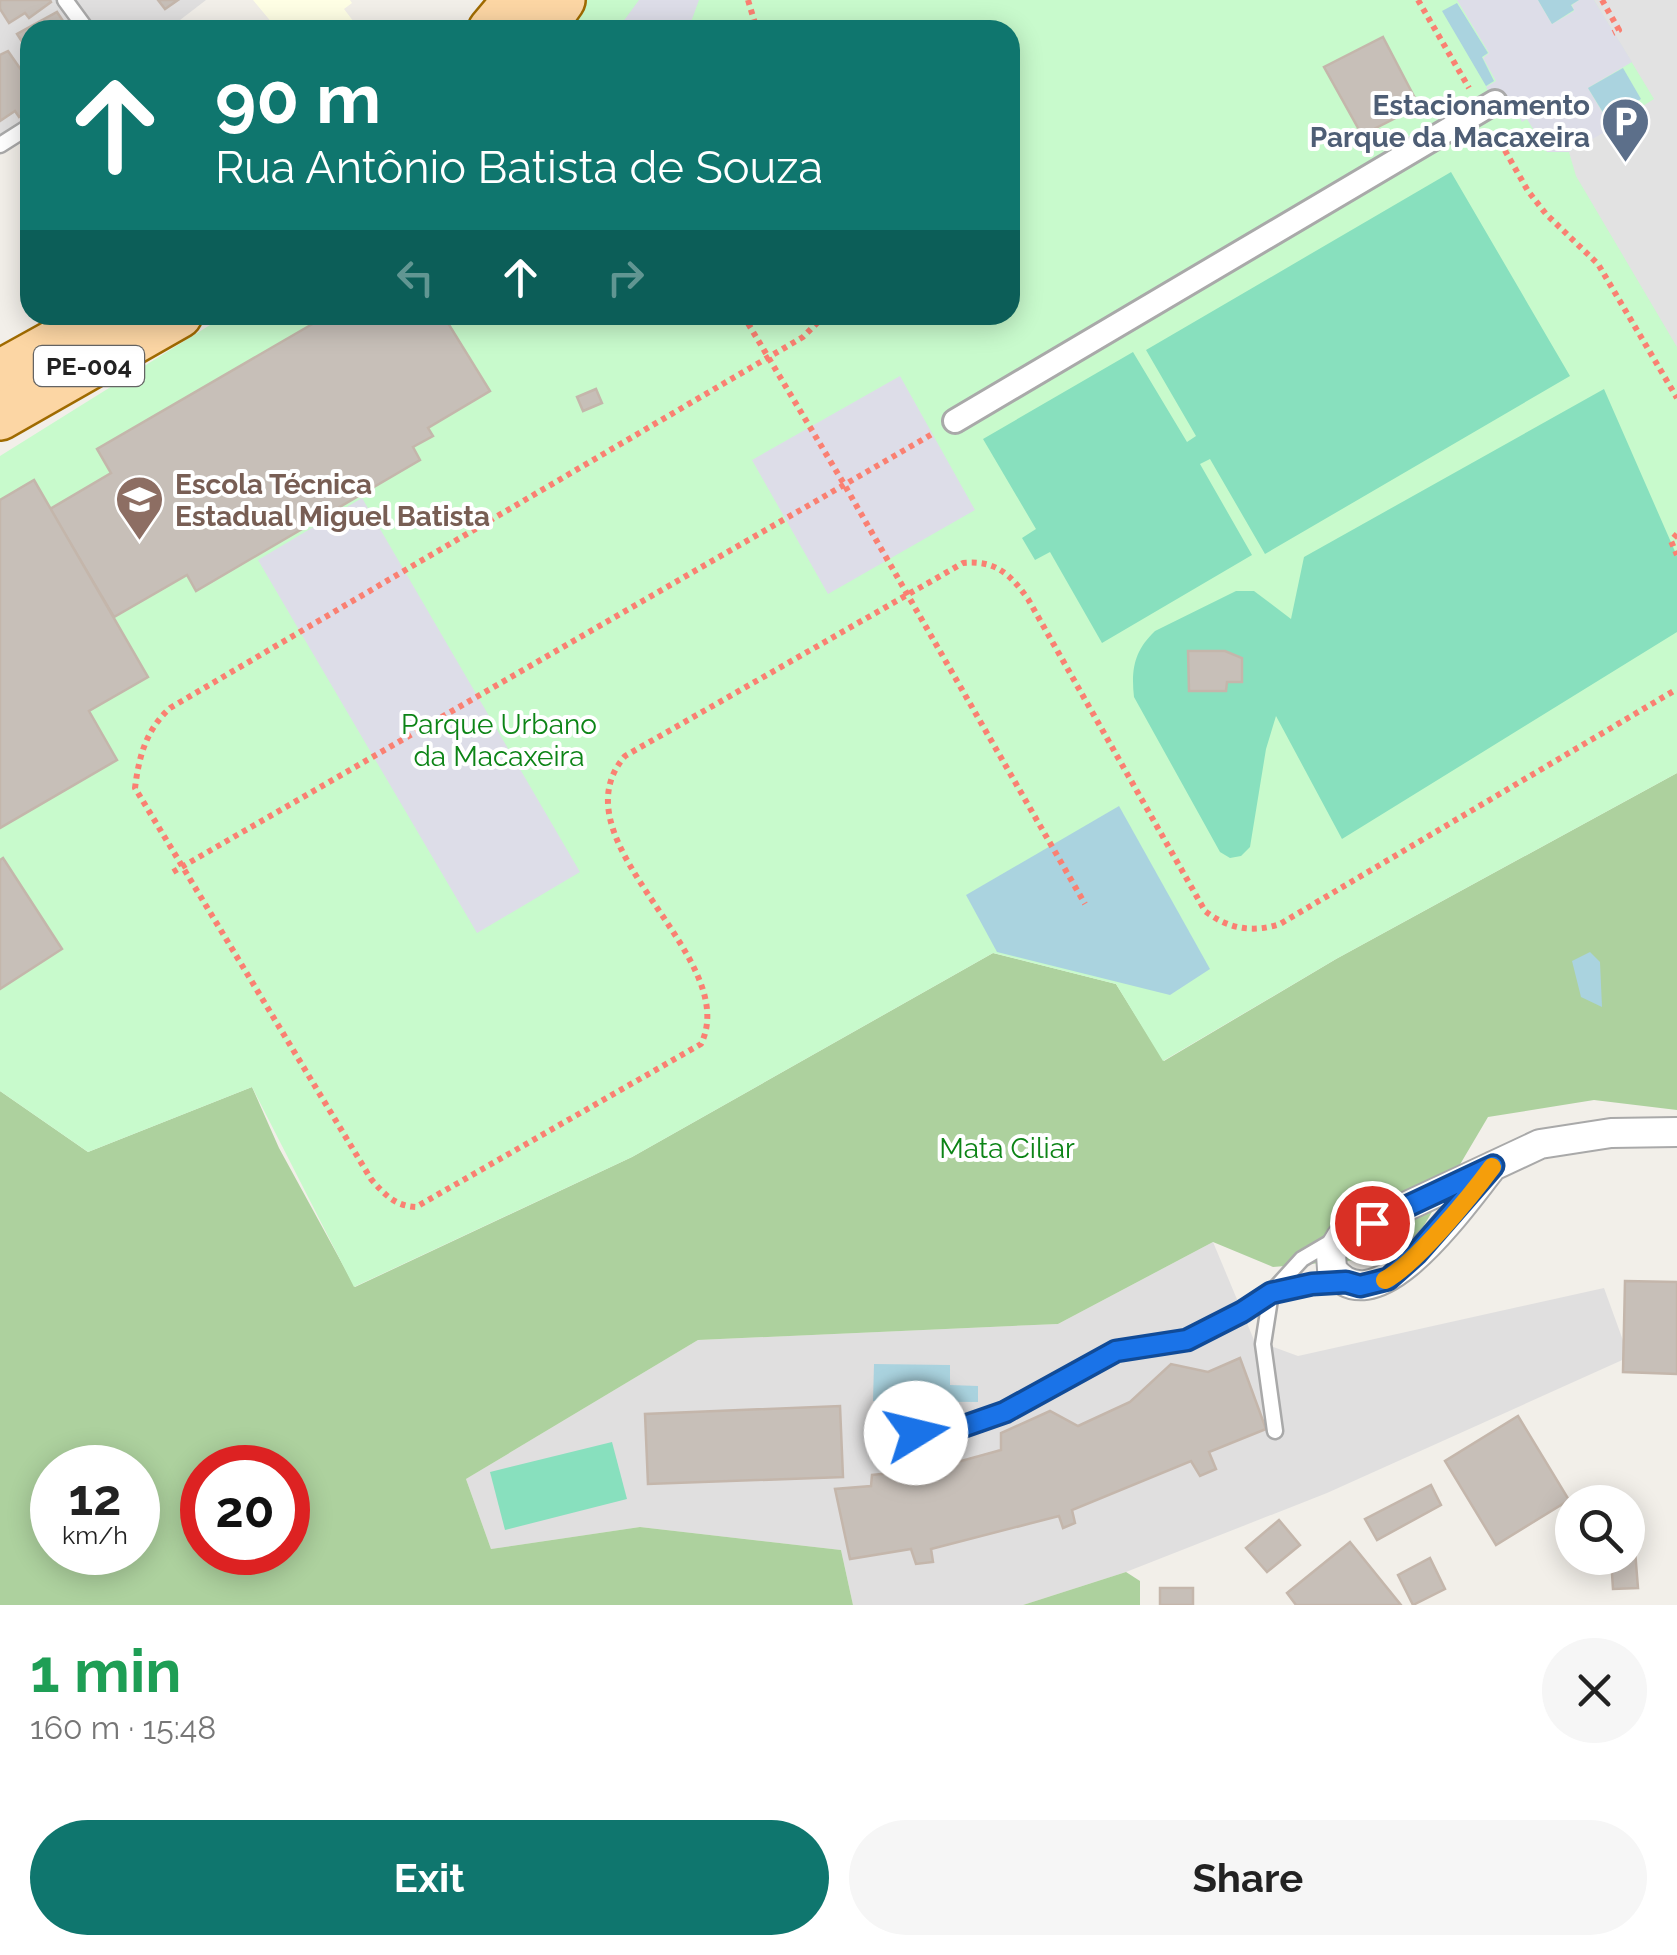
<!DOCTYPE html>
<html lang="en">
<head>
<meta charset="utf-8">
<style>
  body { margin:0; font-family:Raleway,sans-serif; background:#f6f6f6; color:#222; height:100vh; display:flex; flex-direction:column; font-size:38px; white-space:nowrap }
  * { box-sizing:border-box; margin:0 }
  p { font-size:32px; color:#767676 }
  .icon { flex:none; width:55px; height:55px; fill:none; stroke:currentColor; stroke-width:2; stroke-linecap:round; stroke-linejoin:round }
  .map { position:relative; height:1605px; overflow:hidden }
  .panel { display:flex; flex-direction:column; background:#fff; flex:1 }
  .panel>* { flex:none }
  .banner { position:absolute; left:20px; top:20px; width:1000px; height:305px; border-radius:30px; box-shadow:0 5px 25px #0003; background:#0f766e; color:#fff; overflow:hidden }
  .buttons { position:absolute; left:1555px; top:1485px; display:grid; gap:20px }
  .buttons a { display:grid; place-items:center; width:90px; height:90px; border-radius:50%; background:#fff; box-shadow:0 5px 25px #0003; font-size:50px }
  .speed { position:absolute; left:30px; top:1445px; display:flex; gap:20px; font-size:50px; font-weight:700; text-align:center }
  .speed>* { display:grid; place-content:center; width:130px; height:130px; border-radius:50%; background:#fff; box-shadow:0 5px 25px #0003; line-height:1 }
  .speed small { font-size:25px; font-weight:400 }
  .speed .limit { border:15px solid #d22; background:#fff; color:#111 }
  .pin { position:absolute; display:grid; place-items:center; width:85px; height:85px; color:#fff; margin:-42px; border:5px solid #fff; border-radius:50%; box-shadow:0 2px 10px #0007 }
  .me { position:absolute; width:110px; margin:-55px; rotate:81deg; stroke-linejoin:round; filter:drop-shadow(0 0 8px #0008) }
  .turn { display:flex; align-items:center; gap:35px; height:210px; padding:0 30px; font-size:45px }
  .turn .icon { width:130px; height:130px; stroke-width:2.5 }
  .turn b { display:block; font-size:70px; line-height:85px }
  .lanes { display:flex; align-items:center; height:95px; padding:0 30px; background:#0003; justify-content:center; gap:50px; direction:ltr }
  .lanes .off { opacity:.35 }
  .round { display:grid; place-items:center; flex:none; width:105px; height:105px; border-radius:52px; background:#f6f6f6 }
  .head { display:flex; align-items:center; justify-content:space-between; height:170px; padding:0 30px }
  h1 { font-size:60px; font-weight:700; line-height:75px; color:#1e9e55 }
  .button { display:flex; gap:20px; margin-top:auto; padding:20px 30px }
  .button a { flex:1; height:115px; border-radius:60px; background:#0f766e; color:#fff; font-size:40px; font-weight:700; line-height:115px; text-align:center }
  .button a+a { background:#f6f6f6; color:#222 }
  .map>svg:first-child { display:block }
  .residential { fill:#e0dfdf }
  .education { fill:#ffffe5 }
  .forest { fill:#add19e; fill-rule:evenodd }
  .park { fill:#c8facc }
  .pitch { fill:#88e0be }
  .parking { fill:#e2e2e2 }
  .plaza { fill:#dddde8 }
  .water { fill:#aad3df }
  .building { fill:#c7bfb8; stroke:#c4b6ab; stroke-width:2.5 }
  .lines { fill:none; stroke-linecap:round; stroke-linejoin:round }
  .service-casing { stroke:#a9a9a9; stroke-width:19 }
  .pedestrian-casing { stroke:#a9a9a9; stroke-width:28 }
  .minor-casing { stroke:#a9a9a9; stroke-width:32 }
  .primary-casing { stroke:#a06b00; stroke-width:50 }
  .path { stroke:#fa8072; stroke-width:6; stroke-dasharray:5 5; stroke-linecap:butt }
  .service { stroke:#fff; stroke-width:14 }
  .pedestrian { stroke:#fff; stroke-width:22 }
  .minor { stroke:#fff; stroke-width:28 }
  .primary { stroke:#fcd6a4; stroke-width:45 }
  .route-casing { stroke:#114b97; stroke-width:25 }
  .route { stroke:#1a73e8; stroke-width:18 }
  .slow { stroke:#f59e0b; stroke-width:18 }
  .labels { text-anchor:middle; dominant-baseline:central; stroke-width:8; stroke-linejoin:round; paint-order:stroke }
  .shield { fill:#fff; stroke:#646464; stroke-width:2.5 }
  .shield-label { font-size:25px; font-weight:bold; fill:#222 }
  .service-label { font-size:28px; font-weight:bold; fill:#4e5e75; stroke:#fff; text-anchor:end }
  .education-label { font-size:28px; font-weight:bold; fill:#785e54; stroke:#fff; text-anchor:start }
  .park-label { font-size:28px; fill:#0c8416; stroke:#fff }
</style>
</head>
<body>
<div class="map">
<svg width="1677" height="1605" viewBox="0 0 1677 1605">
  <rect width="100%" height="100%" fill="#f2efe9"/>
  <g class="residential">
    <polygon points="0,0 206,0 167,30 30,30 30,134 0,154"/>
    <polygon points="1213,1242 1254,1340 1298,1356 1604,1288 1629,1357 1327,1493 1126,1572 1023,1605 853,1605 841,1550 640,1527 491,1549 466,1479 698,1340 1058,1324"/>
  </g>
  <polygon class="education" points="253,0 350,0 352,3 344,9 360,30 278,30"/>
  <g class="forest">
    <path d="M1677 773V1110L1594 1100 1488 1117 1406 1256 1273 1267 1213 1242 1058 1324 698 1340 466 1479 491 1549 640 1527 841 1550 853 1605H0V1091L88 1152 252 1087 279 1148 355 1287 632 1157 993 953 1116 984 1164 1061 1336 959ZM52 1468H138V1552H52ZM202 1468H288V1552H202Z"/>
    <polygon points="1126,1572 1140,1581 1140,1605 1023,1605"/>
  </g>
  <polygon class="park" points="583,0 1677,0 1677,773 1336,959 1163,1061 1116,984 993,953 632,1157 354,1287 252,1087 88,1152 0,1091 0,456 226,315 1010,315 1010,30 563,30"/>
  <g class="pitch">
    <polygon points="1451,172 1570,376 1265,554 1210,459 1200,464 1252,555 1102,643 1050,552 1035,560 1022,538 1036,529 983,439 1133,352 1187,442 1196,436 1146,350"/>
    <path d="M1604 389 1677 556V632L1342 839 1276 716 1266 749 1250 847 1241 856 1230 858 1220 852 1134 697C1131 670 1134 651 1155 631L1236 591H1254L1291 619 1304 557Z"/>
    <polygon points="612,1442 627,1499 505,1530 490,1472"/>
  </g>
  <polygon class="parking" points="1594,0 1677,0 1677,347 1576,176 1569,152 1654,99"/>
  <g class="plaza">
    <polygon points="639,0 699,0 688,30 617,30"/>
    <polygon points="1457,0 1538,0 1552,24 1574,11 1572,5 1579,0 1594,0 1632,62 1588,88 1612,128 1569,152 1547,152 1527,119 1522,122 1515,108 1503,115 1486,87 1496,81 1483,58 1489,53"/>
    <polygon points="900,376 975,510 828,594 752,460"/>
    <polygon points="362,498 580,872 477,933 258,560"/>
  </g>
  <g class="water">
    <polygon points="1538,0 1579,0 1571,5 1574,10 1552,24"/>
    <polygon points="1457,3 1488,53 1482,57 1494,81 1486,86 1442,11"/>
    <polygon points="1623,68 1641,99 1607,119 1588,88"/>
    <polygon points="1119,806 1210,969 1170,995 997,952 966,895"/>
    <polygon points="1590,952 1600,962 1602,1007 1581,997 1572,961"/>
    <polygon points="874,1364 950,1365 950,1385 978,1386 978,1402 873,1401"/>
  </g>
  <g class="building">
    <polygon points="0,0 50,0 51,2 29,18 25,13 9,23 0,9"/>
    <polygon points="158,0 178,0 165,9"/>
    <polygon points="57,12 69,30 30,30 30,54 17,34"/>
    <polygon points="1383,37 1419,106 1362,135 1324,67"/>
    <polygon points="8,51 30,83 30,108 19,117 15,111 0,121 0,55"/>
    <polygon points="328,315 375,315 378,321 388,315 443,315 490,391 428,428 433,436 413,447 420,460 196,591 187,575 114,617 50,509 111,473 97,449"/>
    <polygon points="596,389 602,403 583,411 577,397"/>
    <polygon points="34,480 148,677 89,711 117,760 0,828 0,500"/>
    <polygon points="1188,651 1225,651 1242,658 1242,682 1227,682 1226,691 1189,691"/>
    <polygon points="3,858 62,949 0,989 0,860"/>
    <polygon points="1625,1281 1677,1282 1677,1374 1623,1372"/>
    <polygon points="1240,1358 1266,1429 1209,1452 1216,1469 1200,1476 1191,1461 1072,1510 1075,1523 1063,1528 1059,1516 931,1549 933,1562 916,1564 911,1549 850,1559 835,1489 871,1486 872,1475 903,1472 901,1458 935,1454 936,1468 1001,1450 1001,1433 1050,1411 1078,1426 1130,1402 1171,1364 1208,1372"/>
    <polygon points="840,1406 843,1477 648,1484 645,1414"/>
    <polygon points="1518,1416 1569,1500 1496,1545 1445,1461"/>
    <polygon points="1431,1485 1441,1505 1377,1540 1365,1519"/>
    <polygon points="1279,1520 1300,1545 1267,1572 1246,1548"/>
    <polygon points="1628,1538 1634,1538 1638,1588 1613,1589 1611,1558 1628,1558"/>
    <polygon points="1350,1542 1401,1605 1296,1605 1287,1593"/>
    <polygon points="1430,1558 1445,1589 1413,1605 1398,1575"/>
    <rect x="1160" y="1588" width="33" height="17"/>
  </g>
  <g class="lines">
    <defs>
      <g id="service">
        <polyline points="65,0 87,30"/>
        <polyline points="0,145 30,126"/>
        <polyline points="1271,1293 1263,1344 1275,1431"/>
        <polyline points="1271,1293 1312,1284 1344,1283"/>
        <polyline points="916,1433 962,1427 1005,1413 1116,1351 1187,1340 1242,1312 1271,1293 1302,1259 1331,1242"/>
      </g>
      <polyline id="pedestrian" points="955,421 1495,102"/>
      <path id="minor" d="M1493 1166C1466 1198 1377 1331 1332 1269L1331 1254 1341 1237 1540 1144 1611 1133 1677 1132"/>
      <g id="primary">
        <polyline points="491,30 516,0"/>
        <polyline points="541,30 562,0"/>
        <polyline points="0,373 105,315"/>
        <polyline points="0,417 179,315"/>
      </g>
    </defs>
    <use href="#service" class="service-casing"/>
    <use href="#pedestrian" class="pedestrian-casing"/>
    <use href="#minor" class="minor-casing"/>
    <use href="#primary" class="primary-casing"/>
    <g class="path">
      <polyline points="748,0 757,30"/>
      <polyline points="1418,0 1469,88"/>
      <polyline points="1602,0 1619,30 1613,33"/>
      <polyline points="1495,133 1528,191 1546,214 1598,264 1677,398"/>
      <polyline points="743,315 844,484 1085,904"/>
      <path d="M825 315 803 337 170 708C146 730 139 756 135 788L371 1179C384 1194 395 1206 416 1207L701 1044C744 956 551 842 625 756L963 563C996 560 1010 574 1028 599L1205 911C1228 929 1253 933 1280 924L1677 689"/>
      <polyline points="1677,534 1671,541 1677,555"/>
      <polyline points="173,872 934,433"/>
    </g>
    <use href="#service" class="service"/>
    <use href="#pedestrian" class="pedestrian"/>
    <use href="#minor" class="minor"/>
    <use href="#primary" class="primary"/>
  </g>
  <g class="lines">
    <defs>
      <polyline id="route" points="916,1433 962,1427 1005,1412 1116,1351 1187,1340 1242,1312 1271,1293 1312,1284 1346,1282 1360,1286 1388,1279 1416,1254 1493,1166 1372,1223"/>
    </defs>
    <use href="#route" class="route-casing"/>
    <use href="#route" class="route"/>
    <path class="slow" d="M1385 1280C1416 1264 1473 1193 1492 1167"/>
  </g>
  <defs>
    <symbol id="parking-pin" viewBox="-11 -11 22 30"><path d="M0 17L-7.5 6A9.5 9.5 0 1 1 7.5 6Z" fill="#5c6f8a" stroke="#fff"/><path d="M-3.5-5.5H1a3.5 3.5 0 0 1 0 7H-1V5.5H-3.5ZM-1-3.4V-.6H.8a1.4 1.4 0 0 0 0-2.8Z" fill="#fff"/></symbol>
    <symbol id="university-pin" viewBox="-11 -11 22 30"><path d="M0 17L-7.5 6A9.5 9.5 0 1 1 7.5 6Z" fill="#8d6e63" stroke="#fff"/><path d="M0-5L7-2L0 1L-7-2ZM-4 1L0 2.5L4 1V4Q0 6-4 4Z" fill="#fff"/></symbol>
  </defs>
  <g fill-rule="evenodd">
    <use href="#parking-pin" x="1598" y="94" width="55" height="75"/>
    <use href="#university-pin" x="112" y="472" width="55" height="75"/>
  </g>
  <g class="labels">
    <rect class="shield" x="34" y="346" width="110" height="40" rx="8"/>
    <g class="shield-label">
      <text x="89" y="366">PE-004</text>
    </g>
    <g class="service-label">
      <text x="1590" y="105">Estacionamento<tspan x="1590" dy="32">Parque da Macaxeira</tspan></text>
    </g>
    <g class="education-label">
      <text x="175" y="484">Escola Técnica<tspan x="175" dy="32">Estadual Miguel Batista</tspan></text>
    </g>
    <g class="park-label">
      <text x="499" y="724">Parque Urbano<tspan x="499" dy="32">da Macaxeira</tspan></text>
      <text x="1007" y="1148">Mata Ciliar</text>
    </g>
  </g>
</svg>
<div class="buttons">
<a><svg class="icon" aria-label="search" viewBox="0 0 24 24"><circle cx="10" cy="10" r="6"/><path d="M15 15l6 6"/></svg></a>
</div>
<div class="speed"><div>12<small>km/h</small></div><div class="limit">20</div></div>
<div class="pin" style="left:1372px;top:1223px;background:#d93025"><svg class="icon" aria-label="arrive" viewBox="0 0 24 24"><path d="M6 21V4h12l-3 4 3 4H6"/></svg></div>
<svg class="me" style="left:916px;top:1433px" viewBox="-20 -20 40 40"><circle r="19" fill="#fff"/><path d="M0-13L10 11 0 6-10 11z" fill="#1a73e8"/></svg>
<div class="banner">
<div class="turn"><svg class="icon" aria-label="ahead" viewBox="0 0 24 24"><path d="M12 20V5M6 11l6-6 6 6"/></svg><div><b>90 m</b>Rua Antônio Batista de Souza</div></div>
<div class="lanes"><svg class="icon off" aria-label="left" viewBox="0 0 24 24"><path d="M17 20v-9H6M10 6l-5 5 5 5"/></svg><svg class="icon" aria-label="ahead" viewBox="0 0 24 24"><path d="M12 20V5M6 11l6-6 6 6"/></svg><svg class="icon off" aria-label="right" viewBox="0 0 24 24"><path d="M7 20v-9h11M14 6l5 5-5 5"/></svg></div>
</div>
</div>
<section class="panel">
<div class="head"><div><h1>1 min</h1><p>160 m · 15:48</p></div><a class="round"><svg class="icon" aria-label="close" viewBox="0 0 24 24"><path d="M6 6l12 12M18 6L6 18"/></svg></a></div>
<div class="button"><a>Exit</a><a>Share</a></div>
</section>
</body>
</html>
